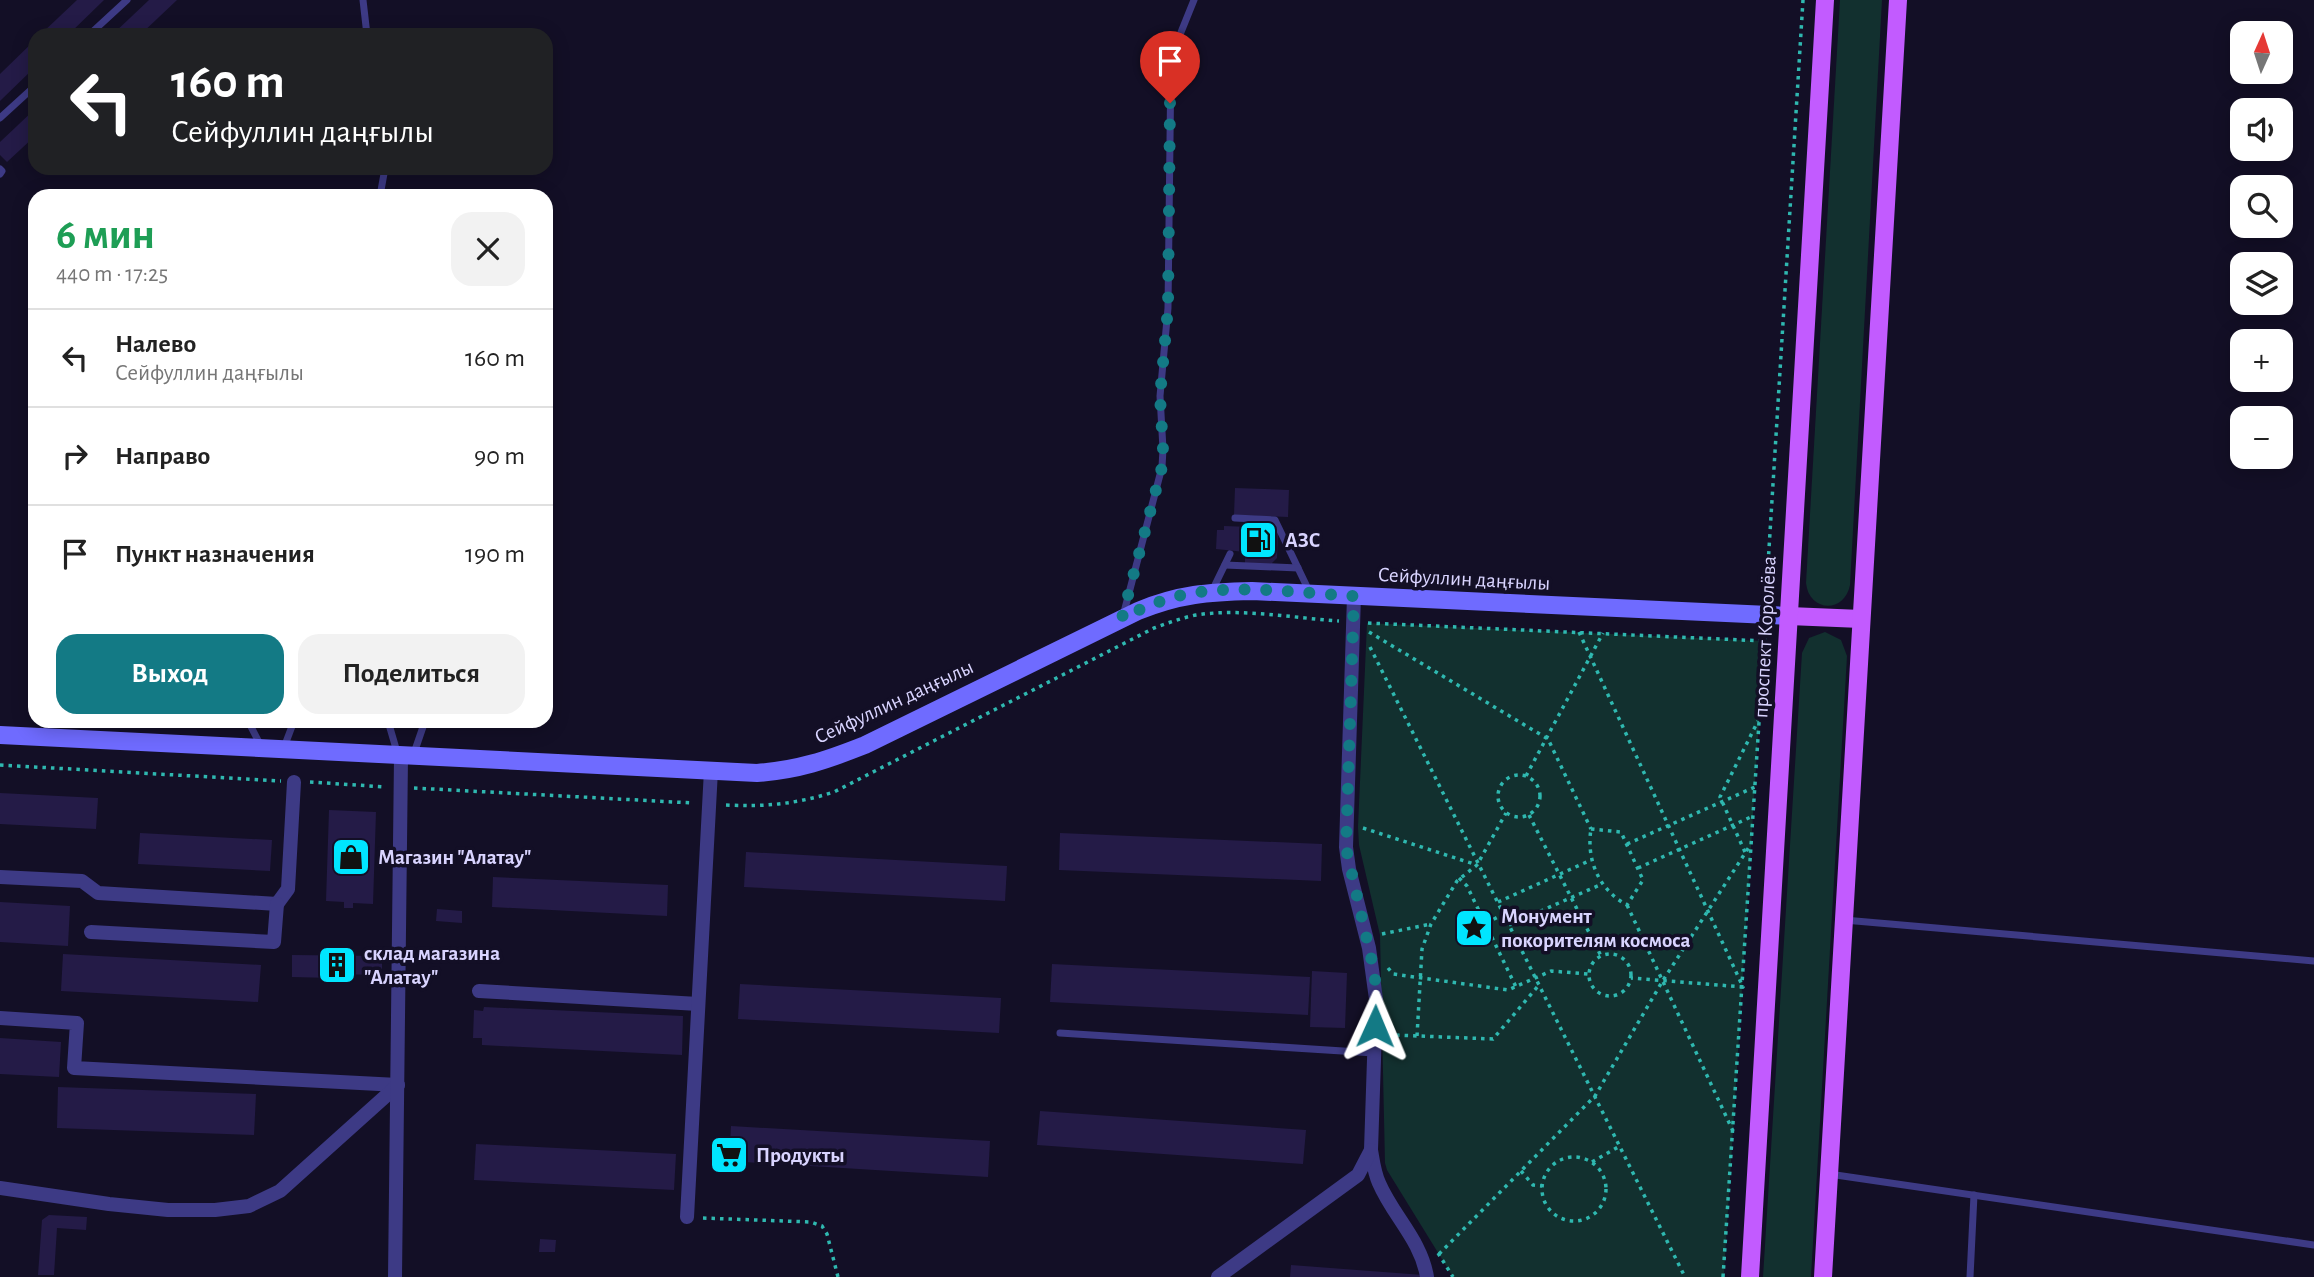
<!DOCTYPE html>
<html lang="ru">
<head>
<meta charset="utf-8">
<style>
  body { margin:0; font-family:"Alegreya Sans",sans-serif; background:#f2f2f2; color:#222; height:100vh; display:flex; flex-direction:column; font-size:26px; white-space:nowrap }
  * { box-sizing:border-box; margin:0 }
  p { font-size:23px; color:#767676 }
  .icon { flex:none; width:38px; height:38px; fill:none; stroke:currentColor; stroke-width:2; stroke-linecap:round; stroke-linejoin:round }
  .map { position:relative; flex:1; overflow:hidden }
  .sheet { position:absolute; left:28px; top:189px; width:525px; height:539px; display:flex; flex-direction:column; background:#fff; border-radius:21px; box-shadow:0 4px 18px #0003 }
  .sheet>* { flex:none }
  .hud { position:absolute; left:28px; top:28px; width:525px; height:147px; border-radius:21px; box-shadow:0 4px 18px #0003; background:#202124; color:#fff; overflow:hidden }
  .needle { width:46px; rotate:3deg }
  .fabs { position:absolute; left:2230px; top:21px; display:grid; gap:14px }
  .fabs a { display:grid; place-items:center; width:63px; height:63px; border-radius:14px; background:#fff; box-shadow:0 4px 18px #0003; font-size:35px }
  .pin { position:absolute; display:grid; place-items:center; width:60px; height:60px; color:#fff; margin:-72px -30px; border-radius:50% 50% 50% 0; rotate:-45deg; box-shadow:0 0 7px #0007 }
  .pin .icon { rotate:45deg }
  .me { position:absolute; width:77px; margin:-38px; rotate:1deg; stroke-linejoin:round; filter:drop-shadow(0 0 5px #0008) }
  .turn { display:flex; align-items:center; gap:24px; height:147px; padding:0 28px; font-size:32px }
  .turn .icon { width:91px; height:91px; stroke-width:2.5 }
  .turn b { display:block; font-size:49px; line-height:60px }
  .round { display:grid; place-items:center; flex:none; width:74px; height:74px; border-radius:21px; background:#f2f2f2 }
  .head { display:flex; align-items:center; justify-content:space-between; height:119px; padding:0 28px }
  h1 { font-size:42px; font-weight:700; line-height:52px; color:#1e9e55 }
  .button { display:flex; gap:14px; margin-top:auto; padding:14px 28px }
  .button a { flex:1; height:80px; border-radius:21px; background:#137a85; color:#fff; font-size:28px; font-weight:700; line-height:80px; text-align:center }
  .button a+a { background:#f2f2f2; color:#222 }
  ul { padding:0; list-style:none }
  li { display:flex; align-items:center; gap:21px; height:98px; padding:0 28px; border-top:2px solid #e0e0e0 }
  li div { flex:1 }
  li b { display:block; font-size:26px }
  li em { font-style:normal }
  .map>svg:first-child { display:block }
  .green { fill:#12302f }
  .building { fill:#241b47 }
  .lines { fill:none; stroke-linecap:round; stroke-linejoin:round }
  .path { stroke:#2fb8b0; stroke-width:3.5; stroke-dasharray:3.5 5; stroke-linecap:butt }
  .lane { stroke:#3d3a85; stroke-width:7 }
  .street { stroke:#3d3a85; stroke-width:14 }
  .secondary { stroke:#6f6bff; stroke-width:18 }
  .primary { stroke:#c25bff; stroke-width:18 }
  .route { stroke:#137a85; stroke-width:12; stroke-dasharray:0 21.6 }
  .labels { text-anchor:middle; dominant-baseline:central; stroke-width:7; stroke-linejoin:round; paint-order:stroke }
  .poi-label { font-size:21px; font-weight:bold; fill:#d9d4ff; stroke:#130f26; text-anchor:start }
  .street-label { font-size:21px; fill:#d9d4ff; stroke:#130f26 }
</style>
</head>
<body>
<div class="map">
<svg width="2314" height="1277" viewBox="0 0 2314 1277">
  <rect width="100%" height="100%" fill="#130f26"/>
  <g class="green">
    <path d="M1840 0H1882L1850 585C1844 614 1809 612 1806 583Z"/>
    <polygon points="1367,623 1764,641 1724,1273 1721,1277 1453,1277 1387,1170 1385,1163 1380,935 1359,845 1358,827"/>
    <polygon points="1825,632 1841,640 1847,656 1811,1277 1763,1277 1802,653 1809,638"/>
  </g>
  <g class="building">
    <polygon points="77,0 104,0 68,35 40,35"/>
    <polygon points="149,0 177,0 140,35 112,35"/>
    <polygon points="35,40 35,67 0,101 0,74"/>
    <polygon points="35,109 35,136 7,162 0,155 0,142"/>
    <polygon points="1235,488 1289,490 1288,517 1234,515"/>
    <polygon points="1224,526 1278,528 1277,558 1271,564 1245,564 1245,552 1216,549 1217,530 1224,530"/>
    <polygon points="0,793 98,798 96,829 0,824"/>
    <polygon points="329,810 376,812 373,904 353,903 353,908 344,908 344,902 326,901"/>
    <polygon points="140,833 272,840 270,871 138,864"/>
    <polygon points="1060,833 1322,844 1321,881 1059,870"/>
    <polygon points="746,852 1007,866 1005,901 744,887"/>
    <polygon points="493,877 668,885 667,916 492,907"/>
    <polygon points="0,902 70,906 68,946 0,942"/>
    <polygon points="437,909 462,911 462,923 436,921"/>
    <polygon points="63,954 261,965 258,1002 61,991"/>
    <polygon points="292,955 382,956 382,975 332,974 332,978 292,977"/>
    <polygon points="1052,964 1310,977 1308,1015 1050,1002"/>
    <polygon points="1312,971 1347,973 1345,1028 1310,1027"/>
    <polygon points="740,984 1001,998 999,1033 738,1019"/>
    <polygon points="484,1007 683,1016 682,1055 482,1045 482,1038 473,1038 474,1010 483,1011"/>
    <polygon points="0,1038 61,1042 59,1077 0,1074"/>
    <polygon points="58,1087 256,1094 254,1135 57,1128"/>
    <polygon points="1040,1111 1306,1130 1303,1164 1037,1145"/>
    <polygon points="731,1126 990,1141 988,1177 729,1161"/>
    <polygon points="476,1144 676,1154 674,1190 474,1180"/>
    <polygon points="49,1215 87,1217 86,1230 57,1228 54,1275 38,1275 42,1220"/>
    <polygon points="540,1239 556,1240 555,1252 539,1252"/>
    <polygon points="1291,1265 1423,1275 1423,1277 1290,1277"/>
  </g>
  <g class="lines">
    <g class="path">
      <polyline points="1766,597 1803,0"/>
      <polyline points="1368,623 1764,641"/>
      <polyline points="1369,632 1548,739 1591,829"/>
      <polyline points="1579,632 1743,987 1631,978"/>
      <polyline points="1370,647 1685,1277"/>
      <polyline points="0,765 281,781"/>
      <circle cx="1519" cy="796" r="21"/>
      <polyline points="1526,776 1603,633"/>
      <polyline points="310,782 386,787"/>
      <polyline points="414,788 693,803"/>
      <path d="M726 805C765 807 796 804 834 792L1154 628C1168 623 1181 618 1196 615 1242 608 1293 618 1339 621"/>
      <polyline points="1529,815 1601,956"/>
      <polyline points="1363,828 1477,865"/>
      <path d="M1591 829 1621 832 1643 880 1627 905C1599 890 1586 860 1591 829Z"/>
      <polyline points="1627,844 1755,787"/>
      <polyline points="1745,852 1720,797 1758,721"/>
      <polyline points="1638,868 1753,816"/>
      <polyline points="1459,878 1467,886 1516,987"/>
      <polyline points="1498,902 1591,860"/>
      <polyline points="1627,905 1733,1131"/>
      <polyline points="1486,923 1504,914"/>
      <polyline points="1509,925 1602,884"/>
      <polyline points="1382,934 1431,924"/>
      <circle cx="1610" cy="975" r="21"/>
      <polyline points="1388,968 1393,974 1508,990 1551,971 1588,974"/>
      <polyline points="1417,1036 1422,949 1431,924 1457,881 1477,865 1506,813"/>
      <polyline points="1390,1040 1394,1035 1493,1039 1539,985"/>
      <circle cx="1574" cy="1189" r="32"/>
      <polyline points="1592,1162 1620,1146"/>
      <polyline points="1521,1171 1533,1185 1542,1186"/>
      <polyline points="703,1218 811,1222 822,1226 827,1234 838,1277"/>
      <polyline points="1438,1253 1453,1277"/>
      <polyline points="1439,1254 1595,1096 1662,982 1751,844"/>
      <polyline points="1723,1277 1765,630"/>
    </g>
    <g class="lane">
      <polyline points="363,0 367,35"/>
      <polyline points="89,35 127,0"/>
      <polyline points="0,118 35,86"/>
      <polyline points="0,169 2,171 0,174"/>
      <polyline points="380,196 385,168"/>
      <polyline points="1235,518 1275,520 1309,591"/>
      <polyline points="1225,565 1298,568"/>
      <polyline points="1212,591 1230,554"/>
      <polyline points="1123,616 1162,467 1163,449 1160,396 1168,308 1171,57 1194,0"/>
      <polyline points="248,721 261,746"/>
      <polyline points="388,721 397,752"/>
      <polyline points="283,750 294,721"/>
      <polyline points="414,753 425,721"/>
      <polyline points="1844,920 2314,961"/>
      <polyline points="1060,1033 1374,1053"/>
      <polyline points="1829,1174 2314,1245"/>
      <polyline points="1970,1277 1974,1195"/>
    </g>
    <g class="street">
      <path d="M1354 596 1346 847 1349 869 1369 948 1376 999 1371 1150C1373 1161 1374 1172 1379 1183 1393 1216 1421 1240 1427 1277"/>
      <polyline points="0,877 82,881 98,893 277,904 288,889 294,782"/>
      <polyline points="91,932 274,942 277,904"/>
      <polyline points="479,991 698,1004"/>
      <polyline points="0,1018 77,1023 74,1068 398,1085"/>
      <polyline points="0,1188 109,1204 168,1210 215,1210 249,1206 280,1191 398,1085"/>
      <polyline points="687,1217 711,770"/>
      <polyline points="395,1277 401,757"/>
      <polyline points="1218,1277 1358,1175 1371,1150"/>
    </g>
    <path class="secondary" d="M0 735 757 773C798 770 827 760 865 745L1138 611C1179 594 1209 592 1252 591L1789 616"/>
    <g class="primary">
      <polyline points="1789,616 1861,619"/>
      <polyline points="1750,1277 1825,0"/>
      <polyline points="1823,1277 1898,0"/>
    </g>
  </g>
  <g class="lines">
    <path class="route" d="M1170 103 1168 308 1160 396 1163 449 1162 467 1122 618C1143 608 1164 598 1188 594 1241 584 1300 593 1354 596L1346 848 1375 975V1026"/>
  </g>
  <defs>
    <symbol id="fuel-square" viewBox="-11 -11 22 22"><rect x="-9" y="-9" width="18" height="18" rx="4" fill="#00e5ff" stroke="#130f26"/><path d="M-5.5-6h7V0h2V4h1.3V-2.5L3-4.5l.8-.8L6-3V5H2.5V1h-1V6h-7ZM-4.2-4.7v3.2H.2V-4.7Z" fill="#111"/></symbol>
    <symbol id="shop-square" viewBox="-11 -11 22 22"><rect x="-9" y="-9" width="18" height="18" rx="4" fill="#00e5ff" stroke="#130f26"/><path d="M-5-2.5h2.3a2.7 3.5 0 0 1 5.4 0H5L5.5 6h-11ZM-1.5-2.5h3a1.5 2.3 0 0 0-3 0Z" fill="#111"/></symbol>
    <symbol id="sight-square" viewBox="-11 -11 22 22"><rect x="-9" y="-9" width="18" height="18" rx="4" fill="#00e5ff" stroke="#130f26"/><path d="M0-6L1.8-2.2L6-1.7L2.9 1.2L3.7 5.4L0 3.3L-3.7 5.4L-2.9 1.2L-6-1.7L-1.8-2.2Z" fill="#111"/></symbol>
    <symbol id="building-square" viewBox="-11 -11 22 22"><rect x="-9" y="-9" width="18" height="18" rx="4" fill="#00e5ff" stroke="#130f26"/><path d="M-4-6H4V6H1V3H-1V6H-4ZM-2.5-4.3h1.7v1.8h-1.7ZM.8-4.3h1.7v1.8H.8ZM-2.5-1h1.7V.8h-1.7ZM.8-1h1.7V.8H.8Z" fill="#111"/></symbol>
    <symbol id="supermarket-square" viewBox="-11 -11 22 22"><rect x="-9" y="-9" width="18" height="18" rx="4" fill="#00e5ff" stroke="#130f26"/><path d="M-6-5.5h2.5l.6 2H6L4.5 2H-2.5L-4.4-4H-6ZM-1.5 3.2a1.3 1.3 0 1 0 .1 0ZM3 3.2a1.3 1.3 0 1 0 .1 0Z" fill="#111"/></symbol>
  </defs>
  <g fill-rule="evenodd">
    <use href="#fuel-square" x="1236" y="518" width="44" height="44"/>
    <use href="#shop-square" x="329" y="835" width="44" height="44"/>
    <use href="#sight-square" x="1452" y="906" width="44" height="44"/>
    <use href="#building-square" x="315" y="943" width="44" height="44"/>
    <use href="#supermarket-square" x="707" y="1133" width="44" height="44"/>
  </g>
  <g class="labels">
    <g class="poi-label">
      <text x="1285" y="540">АЗС</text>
      <text x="378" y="857">Магазин "Алатау"</text>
      <text x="1501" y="916">Монумент<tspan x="1501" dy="24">покорителям космоса</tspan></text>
      <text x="364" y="953">склад магазина<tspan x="364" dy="24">"Алатау"</tspan></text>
      <text x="756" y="1155">Продукты</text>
    </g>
    <g class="street-label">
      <text transform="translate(1464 579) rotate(3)">Сейфуллин даңғылы</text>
      <text transform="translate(1765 637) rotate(-87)">проспект Королёва</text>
      <text transform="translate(894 702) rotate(-25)">Сейфуллин даңғылы</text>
    </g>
  </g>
</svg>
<div class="fabs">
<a><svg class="needle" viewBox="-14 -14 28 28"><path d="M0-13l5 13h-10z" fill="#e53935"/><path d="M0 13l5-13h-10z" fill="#767676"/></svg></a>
<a><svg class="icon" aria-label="sound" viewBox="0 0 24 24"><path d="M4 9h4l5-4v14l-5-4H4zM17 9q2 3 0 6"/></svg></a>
<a><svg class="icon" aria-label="search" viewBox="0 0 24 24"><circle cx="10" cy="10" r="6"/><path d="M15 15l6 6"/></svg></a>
<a><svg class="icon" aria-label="layers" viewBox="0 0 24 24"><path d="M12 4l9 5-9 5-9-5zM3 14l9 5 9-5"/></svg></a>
<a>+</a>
<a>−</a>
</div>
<div class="pin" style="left:1170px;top:103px;background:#d93025"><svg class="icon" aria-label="arrive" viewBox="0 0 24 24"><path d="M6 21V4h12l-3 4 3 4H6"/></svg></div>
<svg class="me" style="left:1375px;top:1026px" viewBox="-20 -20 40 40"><path d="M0-17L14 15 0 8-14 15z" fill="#137a85" stroke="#fff" stroke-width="4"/></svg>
<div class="hud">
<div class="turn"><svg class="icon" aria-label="left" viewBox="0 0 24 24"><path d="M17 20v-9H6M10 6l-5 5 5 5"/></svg><div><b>160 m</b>Сейфуллин даңғылы</div></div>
</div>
<section class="sheet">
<div class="head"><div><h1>6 мин</h1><p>440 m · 17:25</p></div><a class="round"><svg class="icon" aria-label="close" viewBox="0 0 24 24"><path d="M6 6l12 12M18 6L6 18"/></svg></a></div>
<ul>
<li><svg class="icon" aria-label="left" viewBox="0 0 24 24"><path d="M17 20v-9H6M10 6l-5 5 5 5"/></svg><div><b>Налево</b><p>Сейфуллин даңғылы</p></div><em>160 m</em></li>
<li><svg class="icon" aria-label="right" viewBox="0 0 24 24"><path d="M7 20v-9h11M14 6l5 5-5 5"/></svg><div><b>Направо</b></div><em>90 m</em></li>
<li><svg class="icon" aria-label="arrive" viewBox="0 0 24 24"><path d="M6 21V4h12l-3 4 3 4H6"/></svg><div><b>Пункт назначения</b></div><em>190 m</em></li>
</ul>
<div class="button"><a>Выход</a><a>Поделиться</a></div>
</section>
</div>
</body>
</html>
